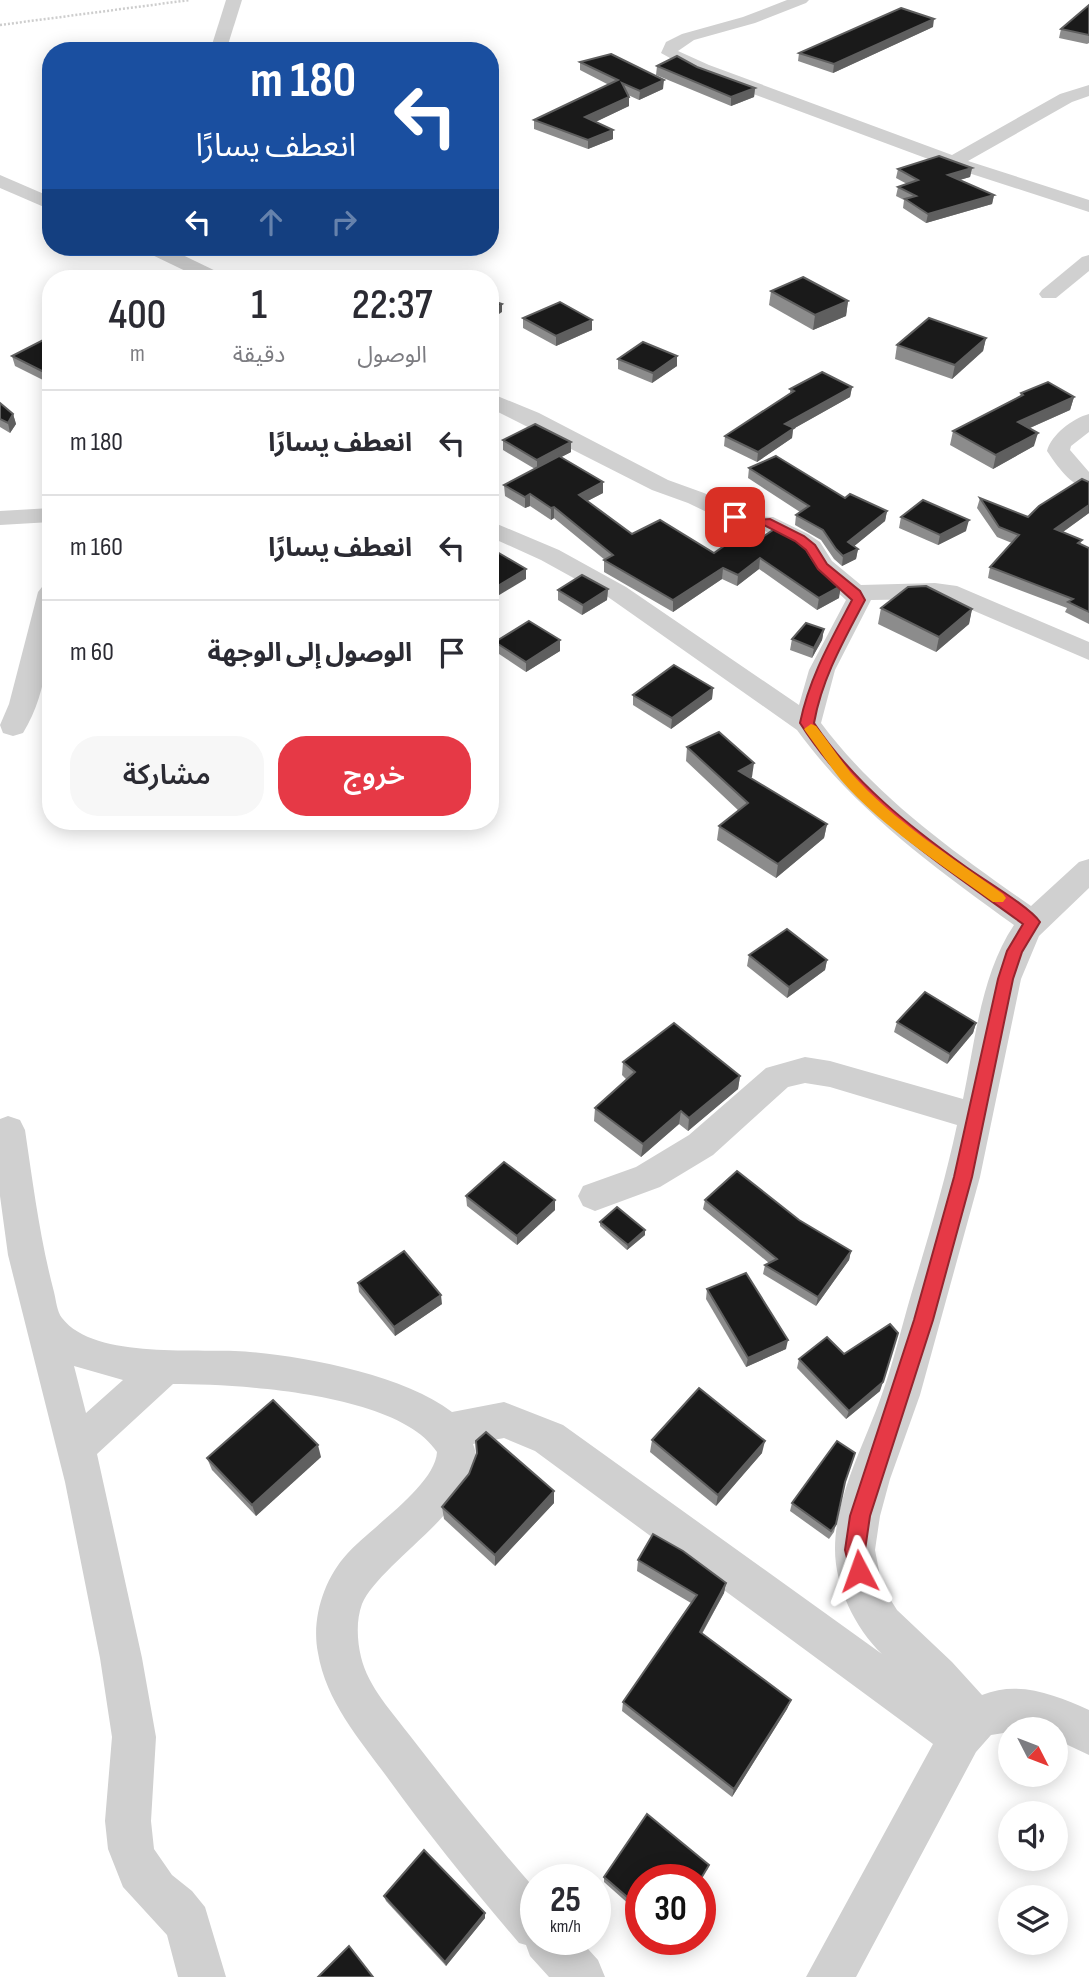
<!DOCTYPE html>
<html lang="ar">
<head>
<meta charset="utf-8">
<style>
  body { margin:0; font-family:"Sofia Sans Condensed","Noto Sans Arabic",sans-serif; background:#f7f7f7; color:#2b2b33; direction:rtl; height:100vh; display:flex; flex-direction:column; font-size:26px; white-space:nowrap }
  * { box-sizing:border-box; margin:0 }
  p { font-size:23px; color:#7c7c81 }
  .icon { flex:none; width:38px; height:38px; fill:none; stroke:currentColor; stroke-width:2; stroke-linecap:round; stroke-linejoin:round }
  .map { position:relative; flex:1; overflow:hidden; direction:ltr }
  .panel { position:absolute; left:42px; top:270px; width:457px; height:560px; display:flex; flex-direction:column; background:#fff; border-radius:28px; box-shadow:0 4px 18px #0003; direction:rtl }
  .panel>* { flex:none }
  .top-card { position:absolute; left:42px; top:42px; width:457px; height:214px; border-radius:28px; box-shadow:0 4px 18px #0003; direction:rtl; background:#1a4fa0; color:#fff; overflow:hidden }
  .needle { width:46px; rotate:132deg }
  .fabs { position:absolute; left:998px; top:1717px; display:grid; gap:14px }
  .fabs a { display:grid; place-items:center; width:70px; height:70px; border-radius:50%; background:#fff; box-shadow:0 4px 18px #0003; font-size:35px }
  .speed { position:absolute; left:520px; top:1864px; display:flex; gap:14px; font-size:35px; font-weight:700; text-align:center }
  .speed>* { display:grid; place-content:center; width:91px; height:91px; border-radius:50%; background:#fff; box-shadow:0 4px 18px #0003; line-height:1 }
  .speed small { font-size:18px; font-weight:400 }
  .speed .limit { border:10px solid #d22; background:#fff; color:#111 }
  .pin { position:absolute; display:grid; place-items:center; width:60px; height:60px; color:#fff; margin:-30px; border-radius:14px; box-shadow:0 4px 10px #0006 }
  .me { position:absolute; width:77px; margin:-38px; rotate:356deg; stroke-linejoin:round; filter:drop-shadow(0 0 5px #0008) }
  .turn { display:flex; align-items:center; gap:24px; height:147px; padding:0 28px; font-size:32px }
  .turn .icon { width:91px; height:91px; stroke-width:2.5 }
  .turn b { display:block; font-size:49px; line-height:60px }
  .lanes { display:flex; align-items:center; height:66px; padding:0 28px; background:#0003; justify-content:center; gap:35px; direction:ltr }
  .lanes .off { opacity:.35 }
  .eta { display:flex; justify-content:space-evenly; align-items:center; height:119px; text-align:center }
  .eta b { font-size:42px; font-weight:600; line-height:49px }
  .action { display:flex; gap:14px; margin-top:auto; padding:14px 28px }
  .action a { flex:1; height:80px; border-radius:28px; background:#e63946; color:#fff; font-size:28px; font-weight:600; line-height:80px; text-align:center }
  .action a+a { background:#f7f7f7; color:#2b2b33 }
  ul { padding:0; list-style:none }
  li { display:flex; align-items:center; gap:21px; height:105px; padding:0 28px; border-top:2px solid #e1e1e2 }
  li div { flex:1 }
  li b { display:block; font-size:26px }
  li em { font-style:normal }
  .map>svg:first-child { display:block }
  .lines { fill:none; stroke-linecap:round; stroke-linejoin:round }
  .path { stroke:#cdcdcd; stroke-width:2.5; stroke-dasharray:2 2; stroke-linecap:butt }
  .street { fill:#d0d0d0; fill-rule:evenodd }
  .wall { fill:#8c8c8c }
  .shaded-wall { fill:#5f5f5f }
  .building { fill:#1a1a1a; stroke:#5f5f5f; stroke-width:2 }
  .route { fill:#e63946; stroke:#96252e; stroke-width:2 }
  .slow { fill:#f59e0b }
</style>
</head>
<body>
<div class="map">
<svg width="1089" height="1977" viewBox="0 0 1089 1977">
  <rect width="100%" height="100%" fill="#fff"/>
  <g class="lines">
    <polyline class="path" points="0,25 190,0"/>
    <g class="street">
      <polygon points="226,0 242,0 226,51 210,51"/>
      <polygon points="787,0 809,0 806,3 755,23 694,40 678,51 709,65 952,155 1060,94 1089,85 1089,96 1072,102 968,161 1089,200 1089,212 947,166 697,73 661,53 666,42 682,34 743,17"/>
      <polygon points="0,175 51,197 51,210 0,188"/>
      <polygon points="141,247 166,247 222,274 225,278 200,278 144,251"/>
      <polygon points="1089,255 1089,271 1056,298 1042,298 1039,294 1042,290 1082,257"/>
      <path d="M490 393 539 413 668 480 704 493 752 516 773 517 808 534 820 542 832 561 861 585 935 583 957 586 1089 642V660L951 601 935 599 871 600 835 670 821 723C878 799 954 852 1031 906L1079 862 1089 859V888L1039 936 1021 979 980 1177 920 1395 890 1479 880 1516 875 1550 882 1586 897 1610 952 1662 982 1695C1019 1680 1055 1695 1089 1710V1755L1055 1739V1729H1010V1732L991 1735 976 1752 856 1977H806L933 1744 535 1451 504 1438 473 1444C495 1496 380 1561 362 1604 356 1620 357 1640 361 1657 368 1687 393 1713 411 1737 451 1789 492 1840 536 1890V1939H579L598 1960 605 1977H549L530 1956 526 1945 519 1943C473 1889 428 1834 387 1777 359 1739 326 1701 318 1653 311 1619 324 1579 347 1554 370 1528 435 1486 437 1452 399 1393 239 1384 173 1384L97 1454 142 1658 156 1737 151 1821 154 1849 172 1875 192 1891 205 1907 226 1977H178L167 1935 123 1887 108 1849 105 1821 112 1737 100 1658 65 1482 8 1255 0 1196V1119L8 1116 20 1120 25 1130C33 1184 40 1239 54 1292 56 1300 57 1312 62 1318 95 1361 201 1347 250 1352 309 1357 405 1376 452 1412L504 1402 563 1425 882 1654C855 1628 835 1587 835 1549 835 1497 864 1445 881 1397 893 1364 901 1329 911 1295 928 1238 945 1182 957 1125L830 1087 805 1083 788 1087 713 1155 660 1187 595 1211 583 1206 578 1196 583 1186 636 1167 689 1135 766 1068 805 1057 830 1061 963 1099C975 1042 981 974 1014 925 934 867 856 811 797 730L608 597 541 560 490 537V521L559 550 626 587 799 705 809 670 846 600 814 571 802 552 790 544 761 529 740 528 688 503 652 490 490 408ZM74 1366 123 1380 86 1413Z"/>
      <path d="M1089 414V432L1071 446 1070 450 1089 472V490C1070 485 1057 466 1047 451 1051 435 1073 418 1089 414Z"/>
      <polygon points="51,508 51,522 0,525 0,511"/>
      <path d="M51 584C51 633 50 690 23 733L13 736 3 733 0 725 9 704 38 592 42 587Z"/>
    </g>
  </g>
  <g class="wall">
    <polygon points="1089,5 1089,43 1087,44 1059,38 1061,29"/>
    <polygon points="933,27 833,73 798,61 799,53"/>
    <polygon points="580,62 663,89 639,100 628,95 629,106 595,122 613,130 613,139 588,149 534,129 534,120 609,85 580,70"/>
    <polygon points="657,66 697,67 755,88 754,97 731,106 656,75"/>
    <polygon points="972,168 970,177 959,180 994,195 992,204 926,223 903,208 904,200 896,196 898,187 907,184 896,178 898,169"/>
    <polygon points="771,291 848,301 846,316 813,330 769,305"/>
    <polygon points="523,318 592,330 556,346 523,328"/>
    <polygon points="986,338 983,351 952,379 895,359 897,345"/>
    <polygon points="45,339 45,381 15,366 12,356"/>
    <polygon points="618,359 677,366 652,383 618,369"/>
    <polygon points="852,387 850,397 793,429 792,438 757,462 724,446 725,436 790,395 790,389"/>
    <polygon points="1021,393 1074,397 1070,410 1030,428 1034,446 993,469 950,445 953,431 1020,396"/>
    <polygon points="0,403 13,414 16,424 10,433 0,427"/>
    <polygon points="503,440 571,452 561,457 603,493 587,501 632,534 714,553 749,546 814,562 839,598 817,610 759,569 737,586 722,579 673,612 604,572 604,560 605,560 554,518 551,520 530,506 525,508 505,496 504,485 535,469 503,450"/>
    <polygon points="749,468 887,511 885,521 854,546 858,549 856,559 842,566 834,559 821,540 795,525 796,515 800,512 748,478"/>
    <polygon points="1089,482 1089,513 1063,532 1082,540 1080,544 1089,548 1089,624 1065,612 1067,608 988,578 990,567 1012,543 997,537 977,508 980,498 1028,517"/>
    <polygon points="901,517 966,531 938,545 899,528"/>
    <polygon points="608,589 607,600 582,615 558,600 558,590"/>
    <polygon points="881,608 972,609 969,624 936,652 878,624"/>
    <polygon points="824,629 822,640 812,658 790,650 792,639"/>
    <polygon points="495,642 560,651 526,672 496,652"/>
    <polygon points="713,688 712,699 671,729 633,705 633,695"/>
    <polygon points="687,747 752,777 751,778 827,824 824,838 776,878 717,840 719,826 739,811 686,761"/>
    <polygon points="749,955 827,960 825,970 787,998 747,966"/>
    <polygon points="897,1022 976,1023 973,1033 947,1064 894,1032"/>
    <polygon points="623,1062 740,1076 738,1089 688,1131 679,1124 641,1157 594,1121 595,1108 627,1080 622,1075"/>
    <polygon points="466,1196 555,1200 555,1210 517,1245 467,1206"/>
    <polygon points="705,1200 799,1220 851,1251 849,1260 816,1306 763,1274 765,1265 769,1263 703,1209"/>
    <polygon points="600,1222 645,1235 627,1250 600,1226"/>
    <polygon points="358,1283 442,1304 395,1336 359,1292"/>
    <polygon points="707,1289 786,1349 746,1367 706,1299"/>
    <polygon points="844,1354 880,1391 846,1419 797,1368 799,1359"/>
    <polygon points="652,1440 762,1453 716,1506 650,1452"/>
    <polygon points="477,1453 554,1491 554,1503 495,1566 444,1519 442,1507 469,1474"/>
    <polygon points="321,1457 256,1516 212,1470 207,1458"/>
    <polygon points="845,1482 836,1524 834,1532 829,1539 790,1511 792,1503"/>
    <polygon points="638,1560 726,1583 724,1593 702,1634 791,1700 787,1709 732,1797 622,1711 623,1702 691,1603 637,1571"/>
    <polygon points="709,1865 707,1870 640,1880 640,1914 604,1882 604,1877"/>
    <polygon points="384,1896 485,1913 485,1918 446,1966 386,1901"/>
  </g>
  <g class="shaded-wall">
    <polygon points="934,19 933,27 833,73 834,64"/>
    <polygon points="664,80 663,89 639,100 640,91"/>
    <polygon points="755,88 754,97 731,106 731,97"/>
    <polygon points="629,97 629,106 585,127 585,117"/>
    <polygon points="613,130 613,139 588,149 588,140"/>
    <polygon points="972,168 970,177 946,184 948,175"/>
    <polygon points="994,195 992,204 926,223 928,214"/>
    <polygon points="848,301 846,316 813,330 815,315"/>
    <polygon points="502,304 502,312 490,320 490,312"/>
    <polygon points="592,320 592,330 556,346 556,336"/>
    <polygon points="986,338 983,351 952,379 955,365"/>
    <polygon points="677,356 677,366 652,383 653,373"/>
    <polygon points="51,366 51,377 45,381 42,371"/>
    <polygon points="852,387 850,397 793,429 792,438 757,462 758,452 785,424"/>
    <polygon points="1074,397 1070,410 1014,435 1018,422"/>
    <polygon points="13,414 16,424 10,433 8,423"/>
    <polygon points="1038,433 1034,446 993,469 996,455"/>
    <polygon points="571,442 571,452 537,470 537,460"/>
    <polygon points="603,482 603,493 578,506 579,495"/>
    <polygon points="530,494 530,506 525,508 525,497"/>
    <polygon points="1089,505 1089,513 1053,539 1055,529"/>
    <polygon points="554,507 554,518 551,520 551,508"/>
    <polygon points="887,511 885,521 847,552 848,542"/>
    <polygon points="969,520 966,531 938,545 940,535"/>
    <polygon points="858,549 856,559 842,566 843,556"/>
    <polygon points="760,558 759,569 737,586 738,575"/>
    <polygon points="723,568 722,579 673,612 673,600"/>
    <polygon points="526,569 526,579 491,600 491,590"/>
    <polygon points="841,586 839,598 817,610 819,598"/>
    <polygon points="608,589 607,600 582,615 583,605"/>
    <polygon points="972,609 969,624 936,652 939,637"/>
    <polygon points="824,629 822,640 812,658 814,648"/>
    <polygon points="560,640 560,651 526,672 526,662"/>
    <polygon points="713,688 712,699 671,729 672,718"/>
    <polygon points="754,763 752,777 737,785 739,771"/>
    <polygon points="827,824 824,838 776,878 778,864"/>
    <polygon points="827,960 825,970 787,998 789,987"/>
    <polygon points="976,1023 973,1033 947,1064 950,1054"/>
    <polygon points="740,1076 738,1089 688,1131 689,1118"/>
    <polygon points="681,1111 679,1124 641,1157 643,1144"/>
    <polygon points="555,1200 555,1210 517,1245 517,1236"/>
    <polygon points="645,1230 645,1235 627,1250 628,1245"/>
    <polygon points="851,1251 849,1260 816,1306 818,1297"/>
    <polygon points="441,1295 442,1304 395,1336 394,1327"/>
    <polygon points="788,1340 786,1349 746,1367 748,1358"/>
    <polygon points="883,1382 880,1391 846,1419 849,1411"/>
    <polygon points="765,1441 762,1453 716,1506 718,1495"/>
    <polygon points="318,1445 321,1457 256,1516 252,1505"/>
    <polygon points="554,1491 554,1503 495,1566 495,1555"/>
    <polygon points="726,1583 724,1593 697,1642 700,1632"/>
    <polygon points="791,1700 787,1709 732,1797 734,1789"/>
    <polygon points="485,1913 485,1918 446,1966 445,1962"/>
  </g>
  <g class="building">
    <polygon points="1089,5 1089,35 1061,29"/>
    <polygon points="901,8 934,19 834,64 799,53"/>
    <polygon points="611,54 664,80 640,91 622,83 629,97 585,117 613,130 588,140 534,120 618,80 580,62"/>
    <polygon points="677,56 697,67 755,88 731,97 657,66"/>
    <polygon points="939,156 972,168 948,175 994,195 928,214 905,199 916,196 898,187 918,180 898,169"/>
    <polygon points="803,277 848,301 815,315 771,291"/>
    <polygon points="490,300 502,304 490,312"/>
    <polygon points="560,302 592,320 556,336 523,318"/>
    <polygon points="929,318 986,338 955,365 897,345"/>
    <polygon points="45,339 51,342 51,366 42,371 12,356"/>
    <polygon points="643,342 677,356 653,373 618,359"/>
    <polygon points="822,372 852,387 785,424 794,428 758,452 725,436 794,391 790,389"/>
    <polygon points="1048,382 1074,397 1018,422 1038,433 996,455 953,431 1023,395 1021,393"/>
    <polygon points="0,403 13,414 8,423 0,419"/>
    <polygon points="535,424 571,442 537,460 503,440"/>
    <polygon points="559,456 603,482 579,495 632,534 660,520 714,553 734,539 749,546 776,528 802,543 814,562 841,586 819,598 760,558 738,575 723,568 673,600 604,560 613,555 554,507 551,508 530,494 525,497 504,485"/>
    <polygon points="776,456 845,498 850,494 887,511 848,542 858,549 843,556 836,549 823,530 796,515 809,506 749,468"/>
    <polygon points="1082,479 1089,482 1089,505 1055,529 1082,540 1078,543 1089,548 1089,612 1068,602 1073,599 990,567 1019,535 999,527 980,498 1028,517 1039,506"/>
    <polygon points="923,500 969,520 940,535 901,517"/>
    <polygon points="492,549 526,569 491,590 490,589 490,550"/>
    <polygon points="582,575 608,589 583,605 558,590"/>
    <polygon points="926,586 972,609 939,637 881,608 908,587"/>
    <polygon points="529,621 560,640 526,662 495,642"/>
    <polygon points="806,623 824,629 814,648 792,639"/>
    <polygon points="674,665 713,688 672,718 633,695"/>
    <polygon points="719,732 754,763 739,771 827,824 778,864 719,826 748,803 687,747"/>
    <polygon points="787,929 827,960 789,987 749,955"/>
    <polygon points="925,992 976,1023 950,1054 897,1022"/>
    <polygon points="674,1023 740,1076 689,1118 681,1111 643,1144 595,1108 635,1072 623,1062"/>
    <polygon points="504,1162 555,1200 517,1236 466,1196"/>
    <polygon points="737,1171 799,1220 851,1251 818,1297 765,1265 777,1259 705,1200"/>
    <polygon points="617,1207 645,1230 628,1245 600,1222"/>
    <polygon points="404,1251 441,1295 394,1327 358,1283"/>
    <polygon points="746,1273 788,1340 748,1358 707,1289"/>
    <polygon points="890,1324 898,1333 883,1382 849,1411 799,1359 827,1337 844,1354"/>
    <polygon points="699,1388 765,1441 718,1495 652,1440"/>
    <polygon points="273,1400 318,1445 252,1505 207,1458"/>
    <polygon points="486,1432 554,1491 495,1555 442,1507 469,1474 477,1453 476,1441"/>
    <polygon points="837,1441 855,1453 845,1482 836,1524 831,1531 792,1503"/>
    <polygon points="653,1534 683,1551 726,1583 700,1632 791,1700 734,1789 623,1702 697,1595 638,1560"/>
    <polygon points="647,1814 709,1865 700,1880 640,1880 640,1908 604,1877"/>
    <polygon points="424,1850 485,1913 445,1962 384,1896"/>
    <polygon points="349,1946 373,1977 318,1977"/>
  </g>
  <path class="route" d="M735 514 749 520 770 519 804 536 815 545 827 564 860 591 865 600C844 640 822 678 814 723 854 783 909 826 966 867 984 880 1030 907 1040 922L1022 952 1013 979 972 1177 933 1320 870 1516 865 1550 869 1571 866 1578 859 1581 852 1578 845 1550 850 1516 914 1320 954 1177 998 979 1007 951 1023 924C942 865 855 810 800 723 809 678 831 640 852 600L818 569 806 550 795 541 764 525 748 527 729 517Z"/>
  <path class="slow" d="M811 724 816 726C828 741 839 758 851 773 893 821 952 857 1003 894L1006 898 1003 902H993C942 865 882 827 841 780 829 765 818 748 806 732L804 729Z"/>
</svg>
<div class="fabs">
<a><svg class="needle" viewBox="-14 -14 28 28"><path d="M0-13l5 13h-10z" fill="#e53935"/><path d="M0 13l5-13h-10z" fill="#7c7c81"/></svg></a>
<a><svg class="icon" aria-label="sound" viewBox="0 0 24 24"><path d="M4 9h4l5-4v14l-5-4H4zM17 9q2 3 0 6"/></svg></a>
<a><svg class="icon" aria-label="layers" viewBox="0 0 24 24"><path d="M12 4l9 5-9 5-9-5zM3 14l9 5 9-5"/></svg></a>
</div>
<div class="speed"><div>25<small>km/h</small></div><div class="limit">30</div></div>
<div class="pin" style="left:735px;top:517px;background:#d93025"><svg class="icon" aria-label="arrive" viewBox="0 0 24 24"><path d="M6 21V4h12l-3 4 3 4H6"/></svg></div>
<svg class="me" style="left:859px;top:1571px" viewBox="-20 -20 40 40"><path d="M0-17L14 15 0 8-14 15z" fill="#e63946" stroke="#fff" stroke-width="4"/></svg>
<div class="top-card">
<div class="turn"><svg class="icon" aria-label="left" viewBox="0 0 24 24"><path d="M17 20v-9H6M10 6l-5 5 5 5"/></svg><div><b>180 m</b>انعطف يسارًا</div></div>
<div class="lanes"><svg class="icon" aria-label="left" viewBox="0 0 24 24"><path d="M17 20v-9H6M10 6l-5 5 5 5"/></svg><svg class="icon off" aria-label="ahead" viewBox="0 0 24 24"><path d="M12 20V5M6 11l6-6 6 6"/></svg><svg class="icon off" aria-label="right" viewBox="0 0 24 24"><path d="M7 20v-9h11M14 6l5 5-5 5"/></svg></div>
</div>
<section class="panel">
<div class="eta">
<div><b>22:37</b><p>الوصول</p></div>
<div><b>1</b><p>دقيقة</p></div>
<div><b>400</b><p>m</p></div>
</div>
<ul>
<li><svg class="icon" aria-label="left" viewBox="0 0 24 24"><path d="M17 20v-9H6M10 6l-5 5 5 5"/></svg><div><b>انعطف يسارًا</b></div><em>180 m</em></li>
<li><svg class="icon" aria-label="left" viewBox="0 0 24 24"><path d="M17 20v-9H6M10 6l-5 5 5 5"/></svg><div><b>انعطف يسارًا</b></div><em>160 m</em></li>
<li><svg class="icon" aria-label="arrive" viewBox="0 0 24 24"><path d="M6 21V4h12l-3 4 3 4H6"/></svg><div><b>الوصول إلى الوجهة</b></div><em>60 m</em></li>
</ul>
<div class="action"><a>خروج</a><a>مشاركة</a></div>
</section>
</div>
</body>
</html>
